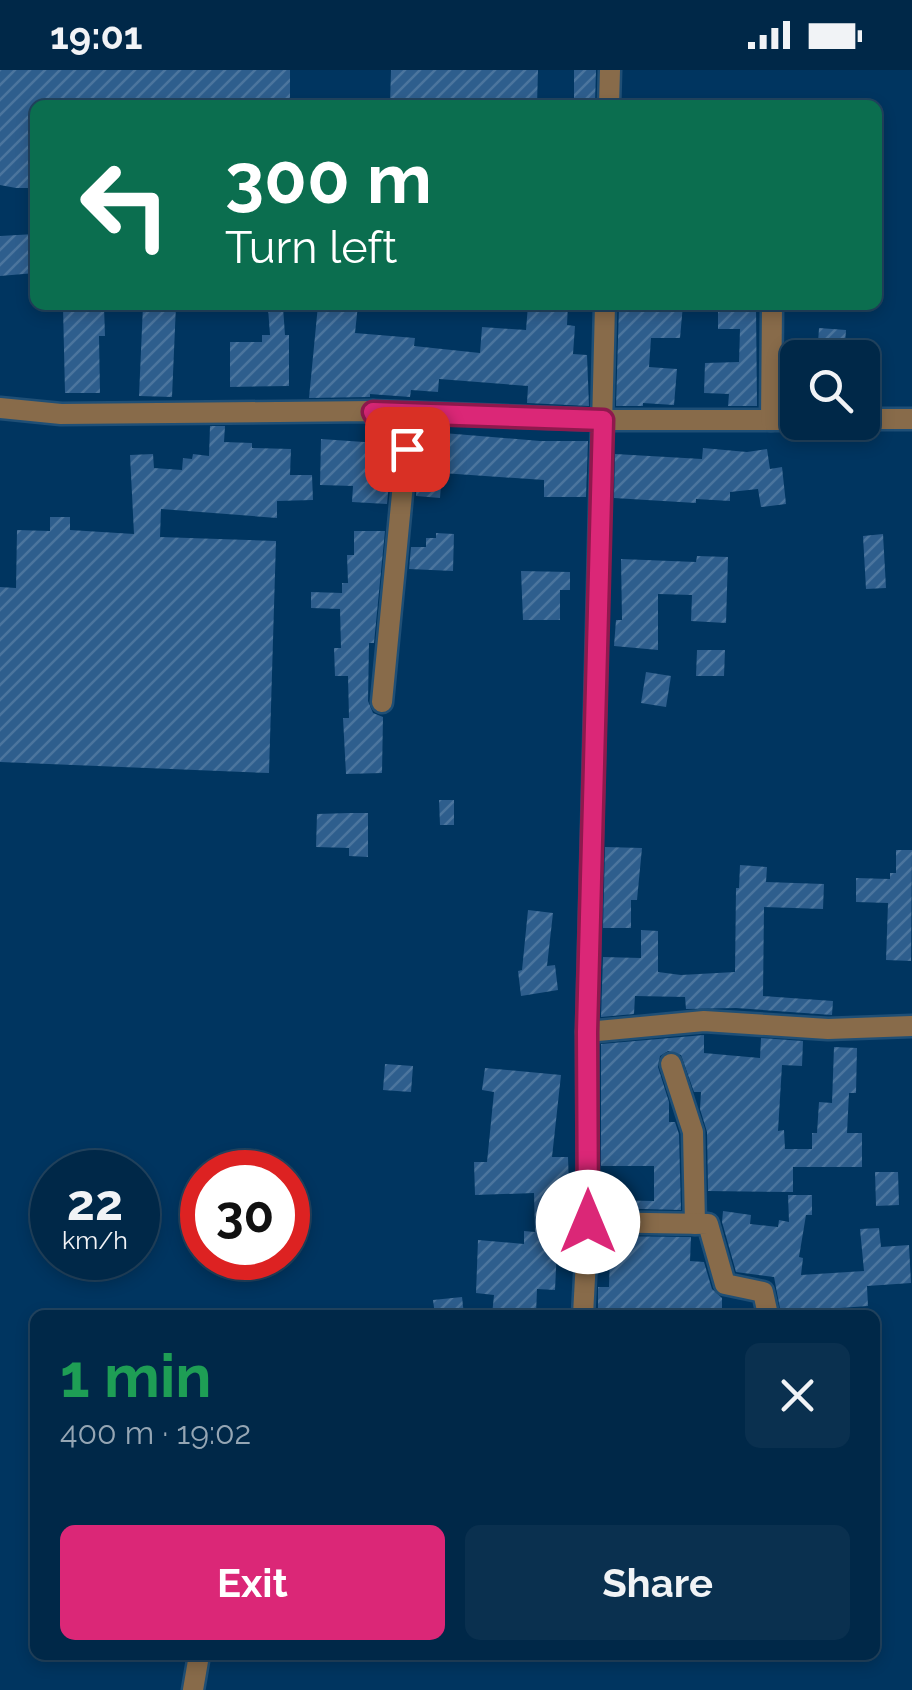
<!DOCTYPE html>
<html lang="en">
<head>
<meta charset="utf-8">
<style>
  body { margin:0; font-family:Raleway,sans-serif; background:#0a304f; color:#f1f3f6; height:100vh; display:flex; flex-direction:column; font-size:38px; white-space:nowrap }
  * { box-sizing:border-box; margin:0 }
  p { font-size:32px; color:#95a6b4 }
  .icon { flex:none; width:55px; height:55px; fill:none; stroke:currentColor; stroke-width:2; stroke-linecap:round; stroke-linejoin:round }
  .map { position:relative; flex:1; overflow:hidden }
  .sheet { position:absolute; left:30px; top:1240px; width:850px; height:350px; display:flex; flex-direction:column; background:#002848; border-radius:15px; box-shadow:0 5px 15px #0003,0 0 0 2px #224460 }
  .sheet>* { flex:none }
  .banner { position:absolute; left:30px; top:30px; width:852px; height:210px; border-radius:15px; box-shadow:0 5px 15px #0003,0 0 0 2px #224460; background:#0b6e4f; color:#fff; overflow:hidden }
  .tools { position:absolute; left:780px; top:270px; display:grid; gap:20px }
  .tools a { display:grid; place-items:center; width:100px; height:100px; border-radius:15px; background:#002848; box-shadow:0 5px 15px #0003,0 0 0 2px #224460; font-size:50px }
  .speed { position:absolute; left:30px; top:1080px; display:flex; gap:20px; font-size:50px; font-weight:700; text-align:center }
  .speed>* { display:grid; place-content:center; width:130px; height:130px; border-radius:50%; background:#002848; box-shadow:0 5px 15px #0003,0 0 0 2px #224460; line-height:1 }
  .speed small { font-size:25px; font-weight:400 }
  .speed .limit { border:15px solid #d22; background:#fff; color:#111 }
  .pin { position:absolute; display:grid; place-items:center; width:85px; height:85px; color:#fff; margin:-42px; border-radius:20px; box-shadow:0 5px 15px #0006 }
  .me { position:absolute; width:110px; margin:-55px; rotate:0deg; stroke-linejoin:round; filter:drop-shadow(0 0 8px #0008) }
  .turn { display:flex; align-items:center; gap:35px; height:210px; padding:0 30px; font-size:45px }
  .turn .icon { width:130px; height:130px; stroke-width:2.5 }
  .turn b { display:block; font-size:70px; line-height:85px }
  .round { display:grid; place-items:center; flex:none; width:105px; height:105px; border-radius:15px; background:#0a304f }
  .overview { display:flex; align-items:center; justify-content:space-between; height:170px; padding:0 30px }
  h1 { font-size:60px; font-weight:700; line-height:75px; color:#1e9e55 }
  .primary-button { display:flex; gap:20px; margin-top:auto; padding:20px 30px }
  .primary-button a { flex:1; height:115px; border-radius:15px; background:#db2777; color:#fff; font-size:40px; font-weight:700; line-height:115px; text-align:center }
  .primary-button a+a { background:#0a304f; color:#f1f3f6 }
  .status { display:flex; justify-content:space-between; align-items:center; height:70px; padding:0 50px; background:#002848; direction:ltr }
  .status svg { height:28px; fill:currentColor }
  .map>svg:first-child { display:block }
  .building { fill:url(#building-hatch) }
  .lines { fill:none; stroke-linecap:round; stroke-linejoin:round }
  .street-casing { stroke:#1f4f76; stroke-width:25 }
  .street { stroke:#886b4a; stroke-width:20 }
  .route-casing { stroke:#8e194d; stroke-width:25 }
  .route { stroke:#db2777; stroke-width:18 }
</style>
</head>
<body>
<div class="status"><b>19:01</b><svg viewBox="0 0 49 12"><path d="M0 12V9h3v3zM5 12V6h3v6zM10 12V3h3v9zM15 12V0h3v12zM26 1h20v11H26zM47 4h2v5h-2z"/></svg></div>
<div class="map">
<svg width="912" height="1620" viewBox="0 0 912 1620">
  <defs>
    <pattern id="building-hatch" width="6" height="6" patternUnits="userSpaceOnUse" patternTransform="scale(2.5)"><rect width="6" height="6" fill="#2e5e8d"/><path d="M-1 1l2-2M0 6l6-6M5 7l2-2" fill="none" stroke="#4c759e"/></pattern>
  </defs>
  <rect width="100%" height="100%" fill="#003560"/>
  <g class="building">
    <polygon points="0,0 290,0 290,35 35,35 35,118 16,118 0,115"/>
    <polygon points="391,0 538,0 537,35 390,35"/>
    <polygon points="574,0 596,0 595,35 574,35"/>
    <polygon points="35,164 35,203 0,206 0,166"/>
    <polygon points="143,235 176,235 172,327 139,326"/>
    <polygon points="318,235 358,235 355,263 415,268 414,276 480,283 482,257 526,260 528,235 568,235 567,255 575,256 573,284 587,285 589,336 527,333 528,316 439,309 438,322 411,320 410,327 370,324 370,327 309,328"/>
    <polygon points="619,235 683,235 680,268 651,268 649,297 677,299 674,335 643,333 643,336 616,336"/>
    <polygon points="756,235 757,336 728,336 729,324 704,323 705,293 739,292 740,259 718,259 718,236"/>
    <polygon points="104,236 105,266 99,266 100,323 65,323 63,237"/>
    <polygon points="283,237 285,265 289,265 289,316 230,317 230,272 262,272 262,265 270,265 268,238"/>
    <polygon points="819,258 846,260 844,288 817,288"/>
    <rect x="785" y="284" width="13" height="44"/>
    <polygon points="210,356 225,356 224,372 252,373 252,378 291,379 290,405 312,405 313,430 277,431 277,448 161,439 160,467 276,471 269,703 0,692 0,517 16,518 17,460 50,461 50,447 70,447 70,460 134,464 130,385 153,384 154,398 182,400 183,388 192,389 193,384 209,386"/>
    <polygon points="419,361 540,371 588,371 586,427 544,427 544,410 442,403 440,428 416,426"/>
    <polygon points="321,369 393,374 387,434 352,432 353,416 320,415"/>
    <polygon points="703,378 747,382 767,379 770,399 782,397 786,434 761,437 758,419 730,422 730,431 696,429 696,433 614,428 615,384 702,389"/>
    <polygon points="354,461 385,461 374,573 369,573 368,631 373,643 383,647 382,703 346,704 343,648 349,648 348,606 335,606 334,578 341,578 340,539 311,538 311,522 342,523 342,513 348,513 347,485 354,485"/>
    <polygon points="436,463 454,464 453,501 409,499 411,477 426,477 426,468 436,468"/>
    <polygon points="883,464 886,518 866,519 863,466"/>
    <polygon points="697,486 728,487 726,553 691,551 692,525 658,524 658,580 614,576 616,550 622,550 621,489 696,492"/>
    <polygon points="521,501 570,502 570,520 560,520 560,550 523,550"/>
    <polygon points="697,580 725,580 724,606 696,606"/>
    <polygon points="646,602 671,606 666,637 641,633"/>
    <polygon points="439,730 454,730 454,755 440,755"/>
    <polygon points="349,743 368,743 368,787 349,786 349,778 316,777 317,744"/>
    <polygon points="605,777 642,778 637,830 631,830 631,858 603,858"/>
    <polygon points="896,780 912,780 911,891 886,890 888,833 856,832 856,808 890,809 890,803 896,803"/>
    <polygon points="740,795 767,797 766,812 824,814 823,839 764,837 763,926 833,931 832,945 736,938 686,939 685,927 635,926 634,944 601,947 603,887 641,888 641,860 658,861 658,902 681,905 735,902 736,818 739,818"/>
    <polygon points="528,840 553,843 547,896 555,895 558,920 521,926 518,901 522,900"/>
    <polygon points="704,965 704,983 760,988 761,968 803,971 802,996 782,995 778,1061 784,1060 785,1079 812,1079 812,1063 817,1063 819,1032 832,1033 834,977 857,978 856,1023 849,1023 847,1063 862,1063 862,1097 793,1097 793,1122 708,1121 707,1062 700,1039 701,1022 694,1022 681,985 668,981 660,986 658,997 669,1032 669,1052 675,1052 679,1064 681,1140 602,1138 602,1130 654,1131 654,1096 601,1096 601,974"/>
    <polygon points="385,994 413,996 411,1022 383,1020"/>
    <polygon points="485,998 561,1005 552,1087 568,1087 569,1116 560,1116 555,1220 537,1219 536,1245 492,1245 494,1225 476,1223 478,1170 524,1174 524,1161 535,1162 534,1123 475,1125 474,1092 487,1092 494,1022 482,1020"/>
    <polygon points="875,1102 898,1102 899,1135 876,1136"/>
    <polygon points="788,1125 812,1125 812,1145 806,1145 799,1187 803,1188 801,1205 864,1201 860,1159 879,1158 881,1177 909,1175 911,1213 867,1216 868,1236 812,1240 812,1245 781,1244 774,1207 736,1202 722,1152 723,1141 751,1145 750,1154 778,1157 779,1150 789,1152"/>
    <polygon points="601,1166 691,1167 690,1191 704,1192 712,1219 722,1228 722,1242 609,1245 609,1239 598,1239 598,1217 609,1217 610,1183 600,1183"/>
    <polygon points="462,1227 464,1245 435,1245 433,1230"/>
  </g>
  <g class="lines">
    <defs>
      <g id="street">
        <polyline points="609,35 610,0"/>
        <polyline points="0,338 61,344 373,341 603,350 798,350"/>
        <polyline points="373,341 380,353 403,362 407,372 382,632"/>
        <polyline points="862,349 912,349"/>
        <polyline points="771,350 772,235"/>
        <polyline points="587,962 704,951 828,959 912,956"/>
        <polyline points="671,994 693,1062 695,1154"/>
        <polyline points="588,1152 708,1154 725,1214 763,1222 768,1245"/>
        <polyline points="583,1245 588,1152 587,962 605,235"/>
        <polyline points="193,1620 199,1585"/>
      </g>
    </defs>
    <use href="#street" class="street-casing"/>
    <use href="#street" class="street"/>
  </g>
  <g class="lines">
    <defs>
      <polyline id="route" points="407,379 403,362 380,354 373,342 603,350 587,962 588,1152"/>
    </defs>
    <use href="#route" class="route-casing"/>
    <use href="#route" class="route"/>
  </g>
</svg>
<div class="tools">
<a><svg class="icon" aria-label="search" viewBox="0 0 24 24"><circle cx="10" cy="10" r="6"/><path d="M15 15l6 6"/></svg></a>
</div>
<div class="speed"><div>22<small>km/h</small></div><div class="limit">30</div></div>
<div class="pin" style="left:407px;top:379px;background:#d93025"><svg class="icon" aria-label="arrive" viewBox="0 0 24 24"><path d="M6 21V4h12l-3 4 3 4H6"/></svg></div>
<svg class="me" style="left:588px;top:1152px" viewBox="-20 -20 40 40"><circle r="19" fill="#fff"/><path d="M0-13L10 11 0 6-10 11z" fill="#db2777"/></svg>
<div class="banner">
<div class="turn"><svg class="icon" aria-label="left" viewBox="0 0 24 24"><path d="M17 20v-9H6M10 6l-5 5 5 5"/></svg><div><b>300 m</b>Turn left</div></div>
</div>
<section class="sheet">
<div class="overview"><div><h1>1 min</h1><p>400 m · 19:02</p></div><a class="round"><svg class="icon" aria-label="close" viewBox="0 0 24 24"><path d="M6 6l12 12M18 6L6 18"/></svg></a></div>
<div class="primary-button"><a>Exit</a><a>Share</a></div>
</section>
</div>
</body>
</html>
